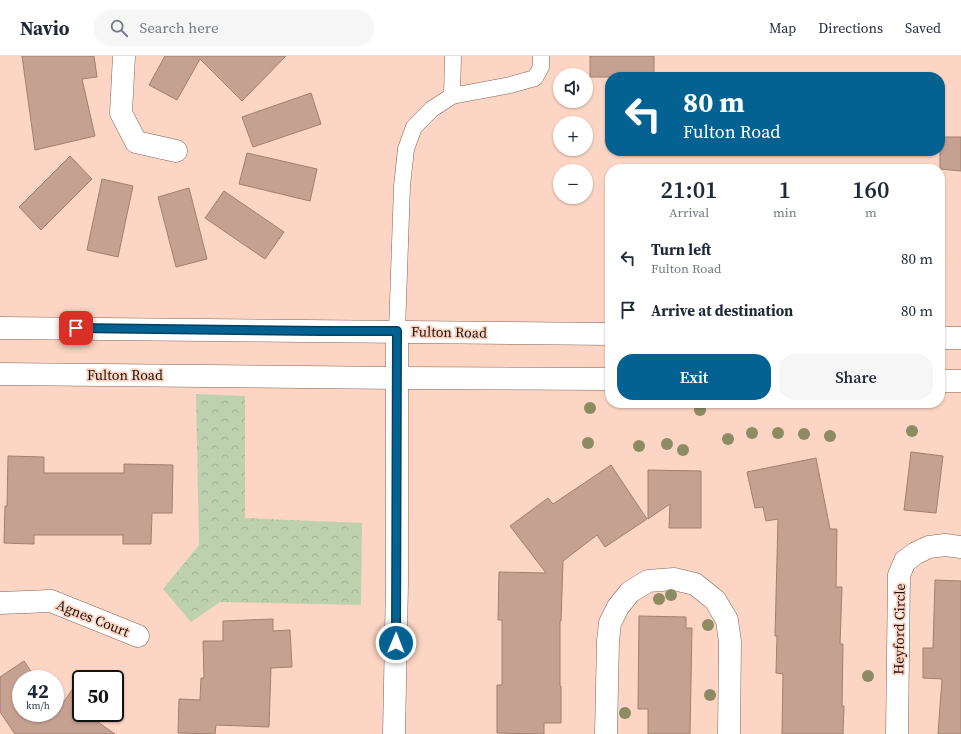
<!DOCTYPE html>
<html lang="en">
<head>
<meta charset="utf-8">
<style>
  body { margin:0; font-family:"Source Serif 4",serif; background:#f6f6f7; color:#1f2937; height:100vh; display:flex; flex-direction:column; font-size:15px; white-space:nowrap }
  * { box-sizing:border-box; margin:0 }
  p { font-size:13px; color:#747a83 }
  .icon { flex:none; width:22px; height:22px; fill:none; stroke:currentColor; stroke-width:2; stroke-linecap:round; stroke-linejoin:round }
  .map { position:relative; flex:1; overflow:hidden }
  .panel { position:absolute; left:605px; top:108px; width:340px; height:244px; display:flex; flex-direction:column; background:#fff; border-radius:16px; box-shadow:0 1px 3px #0004 }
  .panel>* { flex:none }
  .banner { position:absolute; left:605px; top:16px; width:340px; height:84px; border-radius:16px; box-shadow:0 1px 3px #0004; background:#046292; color:#fff; overflow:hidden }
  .tools { position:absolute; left:553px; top:12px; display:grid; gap:8px }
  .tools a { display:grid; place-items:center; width:40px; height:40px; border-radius:50%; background:#fff; box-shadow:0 1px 3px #0004; font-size:20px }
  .speed { position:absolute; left:12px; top:614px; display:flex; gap:8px; font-size:20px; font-weight:700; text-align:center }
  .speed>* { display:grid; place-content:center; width:52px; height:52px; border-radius:50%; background:#fff; box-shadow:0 1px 3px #0004; line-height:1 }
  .speed small { font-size:10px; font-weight:400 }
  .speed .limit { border:2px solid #111; border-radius:6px; background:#fff; color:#111 }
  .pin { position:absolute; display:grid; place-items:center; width:34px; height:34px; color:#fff; margin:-17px; border-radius:8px; box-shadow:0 2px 6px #0006 }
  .me { position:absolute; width:44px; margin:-22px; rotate:1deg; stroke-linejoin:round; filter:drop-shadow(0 0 3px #0008) }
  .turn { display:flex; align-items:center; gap:14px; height:84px; padding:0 12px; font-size:18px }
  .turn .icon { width:52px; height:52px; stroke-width:2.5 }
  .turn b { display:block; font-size:28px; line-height:34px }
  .eta { display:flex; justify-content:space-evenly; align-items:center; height:68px; text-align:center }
  .eta b { font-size:24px; font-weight:600; line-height:28px }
  .primary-button { display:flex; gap:8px; margin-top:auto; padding:8px 12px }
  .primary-button a { flex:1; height:46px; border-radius:16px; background:#046292; color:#fff; font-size:16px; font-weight:600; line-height:46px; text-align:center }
  .primary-button a+a { background:#f6f6f7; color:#1f2937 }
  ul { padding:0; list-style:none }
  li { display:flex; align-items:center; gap:12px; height:52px; padding:0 12px }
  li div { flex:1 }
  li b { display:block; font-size:15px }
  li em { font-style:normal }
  header { display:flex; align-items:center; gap:24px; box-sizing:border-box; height:56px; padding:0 20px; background:#fff; border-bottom:1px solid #e0e1e3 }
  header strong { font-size:19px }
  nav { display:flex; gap:22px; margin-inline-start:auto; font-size:14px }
  .search { width:280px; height:36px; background:#f6f6f7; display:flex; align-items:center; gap:10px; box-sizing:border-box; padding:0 14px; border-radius:16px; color:#747a83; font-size:15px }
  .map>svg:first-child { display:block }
  .forest { fill:url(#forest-crowns) }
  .building { fill:#c6a191; stroke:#a27f6f }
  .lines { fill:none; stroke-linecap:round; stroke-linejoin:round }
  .lane-casing { stroke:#856354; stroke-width:17 }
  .street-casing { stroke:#856354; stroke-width:23 }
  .secondary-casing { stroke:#856354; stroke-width:23 }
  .lane { stroke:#fff; stroke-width:16 }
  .street { stroke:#fff; stroke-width:22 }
  .secondary { stroke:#fff; stroke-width:22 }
  .tree { fill:#8c8b63 }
  .route-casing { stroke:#03405f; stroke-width:10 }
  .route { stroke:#046292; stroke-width:7 }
  .labels { text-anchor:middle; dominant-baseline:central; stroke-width:3.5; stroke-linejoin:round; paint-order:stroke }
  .street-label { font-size:14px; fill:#1d100a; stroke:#fcd5c4 }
</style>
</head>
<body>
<header>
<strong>Navio</strong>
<div class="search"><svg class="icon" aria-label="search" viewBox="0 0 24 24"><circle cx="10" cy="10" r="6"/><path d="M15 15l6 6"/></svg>Search here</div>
<nav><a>Map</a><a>Directions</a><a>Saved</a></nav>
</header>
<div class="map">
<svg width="961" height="678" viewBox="0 0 961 678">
  <defs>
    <pattern id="forest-crowns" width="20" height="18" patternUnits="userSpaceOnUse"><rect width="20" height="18" fill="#bdd1ae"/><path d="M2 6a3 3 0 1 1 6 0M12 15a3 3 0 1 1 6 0" fill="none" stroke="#a2b294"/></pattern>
  </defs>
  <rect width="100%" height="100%" fill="#fcd5c4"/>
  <polygon class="forest" points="196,338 245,340 245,462 362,467 361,549 220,546 191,566 163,533 199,489"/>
  <g class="building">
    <polygon points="22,0 94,0 97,21 82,23 95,80 35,94"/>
    <polygon points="165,0 286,0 242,45 200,3 177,44 149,29"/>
    <rect x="590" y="0" width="64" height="21"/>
    <polygon points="311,37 321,68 253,91 242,61"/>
    <polygon points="940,81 961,81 961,115 940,113"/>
    <polygon points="247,97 317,113 310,145 239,128"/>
    <polygon points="70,100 92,123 41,174 19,151"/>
    <polygon points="102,123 133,130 118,201 87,194"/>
    <polygon points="189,132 207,203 176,211 158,141"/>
    <polygon points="224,135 284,176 265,203 205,162"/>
    <polygon points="911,396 943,400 936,457 904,454"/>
    <polygon points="8,400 44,401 44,417 124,417 124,408 173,409 172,457 152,457 151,488 123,488 123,479 34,479 34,488 4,487 5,450 7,450"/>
    <polygon points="816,402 830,473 837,473 836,531 842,531 840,588 843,588 842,650 844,650 843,678 782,678 783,618 776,617 777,580 775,580 778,463 766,465 763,451 755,452 747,416"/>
    <polygon points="611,409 647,463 605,491 597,479 563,505 561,565 560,565 560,630 561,630 561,667 544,667 544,678 497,677 497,629 502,629 502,564 498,564 499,516 546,517 510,470 548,442 553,448"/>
    <polygon points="648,414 701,415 701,472 669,472 670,448 648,463"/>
    <polygon points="935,524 961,525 961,678 938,678 942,623 923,622 923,592 933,592"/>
    <polygon points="639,560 686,561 686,572 692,572 690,678 648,678 648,653 638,653"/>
    <polygon points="273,563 273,575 290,574 292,611 271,612 269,671 216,669 215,678 178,677 179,643 200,644 201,622 204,622 203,585 223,585 223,565"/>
    <polygon points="24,605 36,623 21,623 21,657 55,657 55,650 58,654 81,621 81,657 85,657 115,678 15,678 0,656 0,621"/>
  </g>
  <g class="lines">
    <defs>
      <g id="lane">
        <polyline points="452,40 453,0"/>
        <polyline points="397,275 402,130 406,93 414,71 432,53 452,40 510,29 535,22 541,11 541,0"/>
      </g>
      <g id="street">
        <polyline points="124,0 121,57 136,86 176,95"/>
        <polyline points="0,547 51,545 138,580"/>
        <polyline points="606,678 608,585 610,567 618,551 630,536 648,525 674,523 695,528 715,544 727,564 730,586 729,678"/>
        <polyline points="897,678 899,519 905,505 916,497 929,491 945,489 961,491"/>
      </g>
      <g id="secondary">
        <polyline points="0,272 610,278"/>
        <polyline points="940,282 961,282"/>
        <polyline points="0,318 397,322 610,323"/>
        <polyline points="940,325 961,325"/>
        <polyline points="394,678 397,527 397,275"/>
      </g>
    </defs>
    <use href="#lane" class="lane-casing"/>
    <use href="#street" class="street-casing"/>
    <use href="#secondary" class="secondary-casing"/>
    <use href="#lane" class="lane"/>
    <use href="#street" class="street"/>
    <use href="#secondary" class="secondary"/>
  </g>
  <g class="tree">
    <circle cx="590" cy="352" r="6"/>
    <circle cx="700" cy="354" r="6"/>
    <circle cx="912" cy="375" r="6"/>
    <circle cx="752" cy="377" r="6"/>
    <circle cx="778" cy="377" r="6"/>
    <circle cx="804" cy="378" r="6"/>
    <circle cx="830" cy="380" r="6"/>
    <circle cx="728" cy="383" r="6"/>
    <circle cx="588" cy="387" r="6"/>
    <circle cx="667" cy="388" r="6"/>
    <circle cx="639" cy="390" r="6"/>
    <circle cx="683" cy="394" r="6"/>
    <circle cx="671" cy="539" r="6"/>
    <circle cx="659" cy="543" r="6"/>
    <circle cx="708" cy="569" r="6"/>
    <circle cx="868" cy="620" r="6"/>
    <circle cx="710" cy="639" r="6"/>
    <circle cx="625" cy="657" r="6"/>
  </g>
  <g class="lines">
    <defs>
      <polyline id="route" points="76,272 321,275 397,275 396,587"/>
    </defs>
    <use href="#route" class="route-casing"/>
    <use href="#route" class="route"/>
  </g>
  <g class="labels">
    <g class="street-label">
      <text transform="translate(449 276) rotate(1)">Fulton Road</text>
      <text x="125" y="319">Fulton Road</text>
      <text transform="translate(93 562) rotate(22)">Agnes Court</text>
      <text transform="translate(899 573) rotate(-89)">Heyford Circle</text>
    </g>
  </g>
</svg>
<div class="tools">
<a><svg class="icon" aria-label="sound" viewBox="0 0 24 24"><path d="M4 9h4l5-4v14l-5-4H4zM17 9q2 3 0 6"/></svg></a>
<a>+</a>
<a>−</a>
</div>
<div class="speed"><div>42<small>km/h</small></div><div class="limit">50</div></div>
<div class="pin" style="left:76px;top:272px;background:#d93025"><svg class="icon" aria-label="arrive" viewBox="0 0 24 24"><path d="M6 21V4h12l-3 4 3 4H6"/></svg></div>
<svg class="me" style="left:396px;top:587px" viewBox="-20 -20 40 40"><circle r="17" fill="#046292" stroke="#fff" stroke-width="3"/><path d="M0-11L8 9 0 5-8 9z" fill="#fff"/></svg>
<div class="banner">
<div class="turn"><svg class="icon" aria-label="left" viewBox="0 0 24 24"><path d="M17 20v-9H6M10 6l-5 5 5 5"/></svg><div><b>80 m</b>Fulton Road</div></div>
</div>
<section class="panel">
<div class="eta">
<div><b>21:01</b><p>Arrival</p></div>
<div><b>1</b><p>min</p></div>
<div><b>160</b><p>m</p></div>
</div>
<ul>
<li><svg class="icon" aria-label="left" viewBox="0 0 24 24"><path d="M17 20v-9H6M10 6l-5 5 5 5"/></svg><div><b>Turn left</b><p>Fulton Road</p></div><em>80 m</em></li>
<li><svg class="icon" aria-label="arrive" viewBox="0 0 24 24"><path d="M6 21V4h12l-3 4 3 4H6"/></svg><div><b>Arrive at destination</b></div><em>80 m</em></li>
</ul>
<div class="primary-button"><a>Exit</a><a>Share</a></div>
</section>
</div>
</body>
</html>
